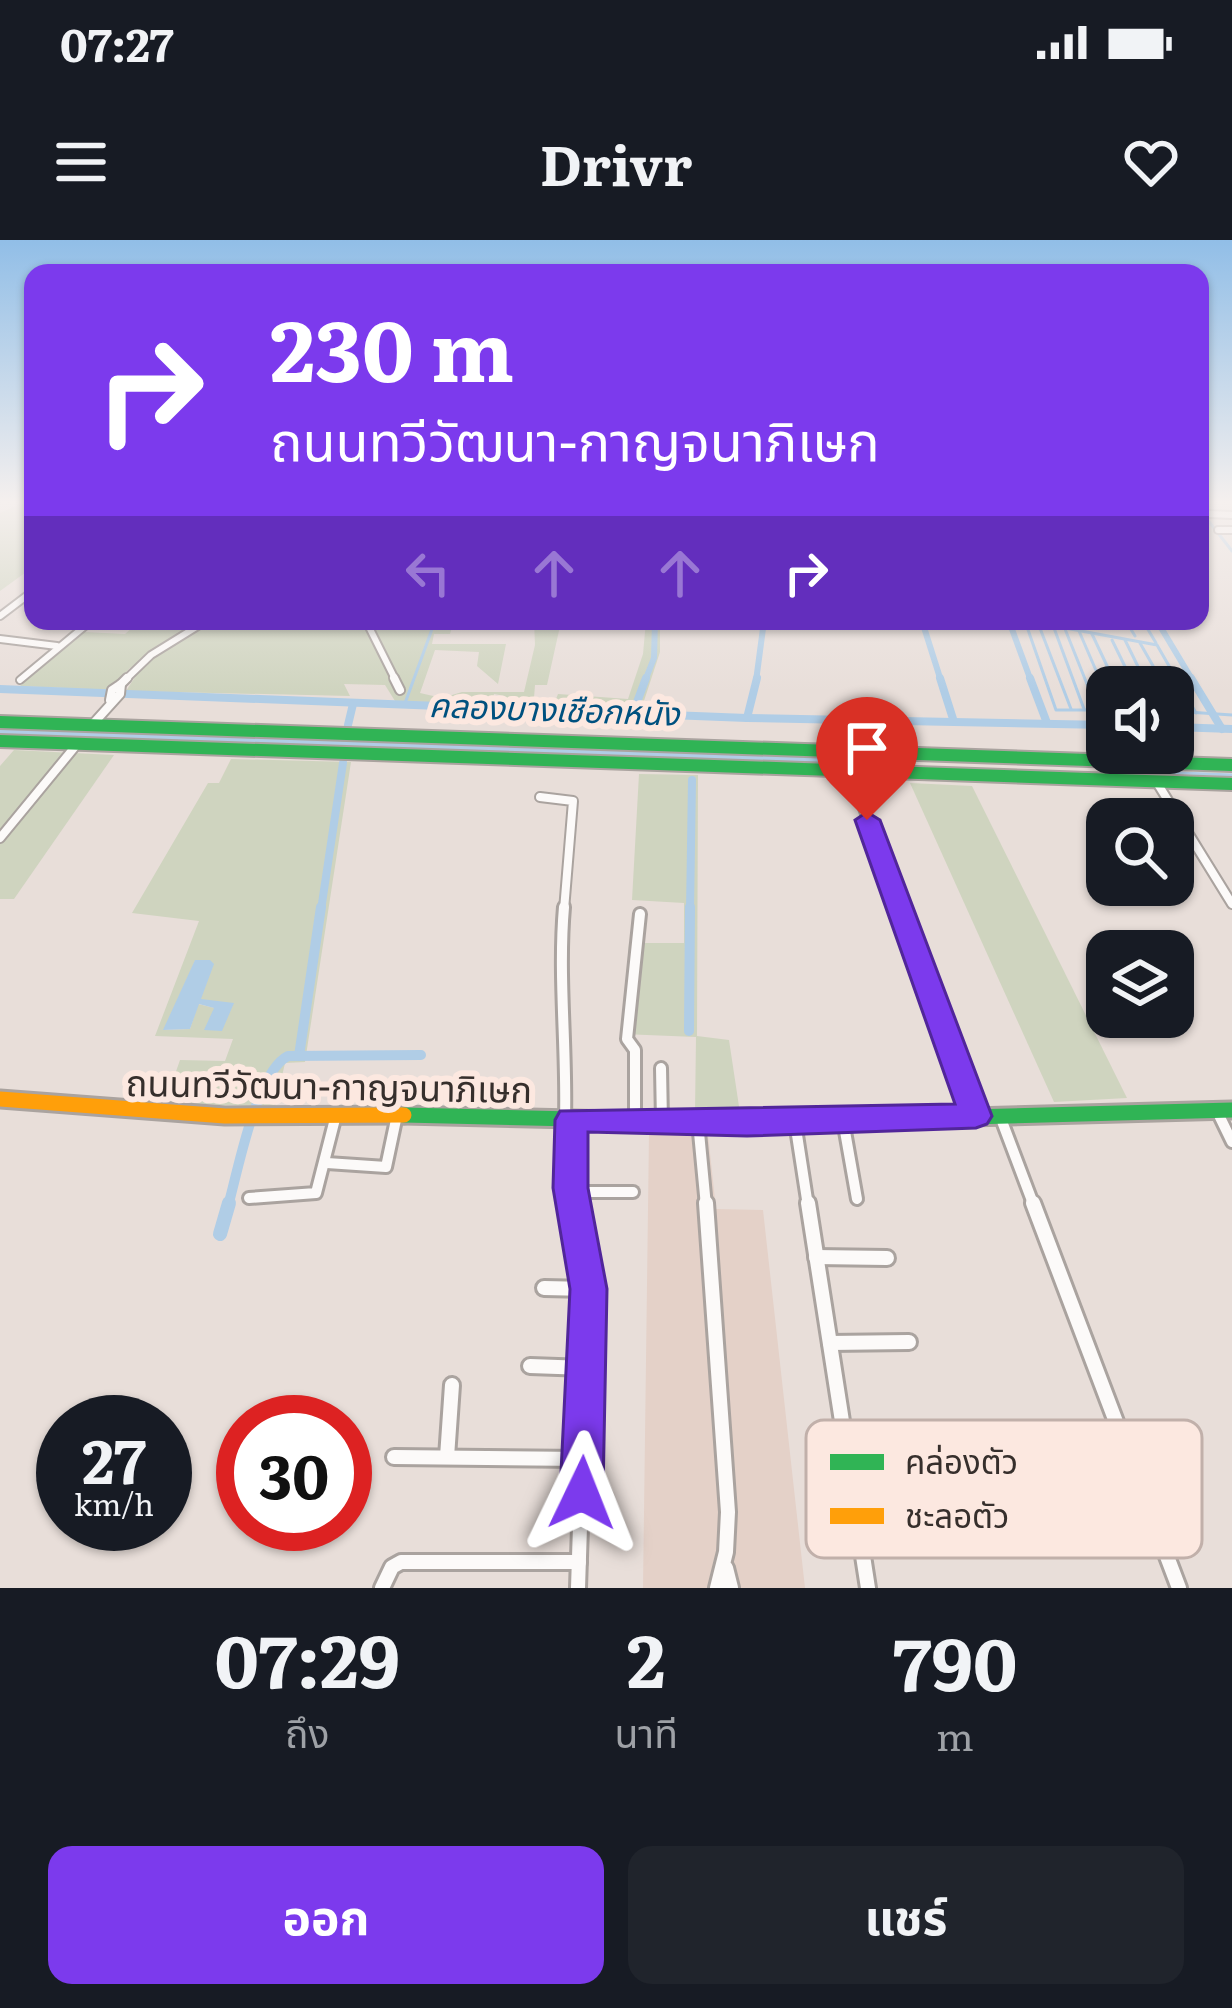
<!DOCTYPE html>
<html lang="th">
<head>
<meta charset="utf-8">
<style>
  body { margin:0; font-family:Literata,"Noto Sans Thai",serif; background:#20242c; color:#f1f3f6; height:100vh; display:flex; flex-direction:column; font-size:45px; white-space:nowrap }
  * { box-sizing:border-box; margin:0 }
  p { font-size:39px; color:#9ea1a6 }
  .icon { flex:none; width:66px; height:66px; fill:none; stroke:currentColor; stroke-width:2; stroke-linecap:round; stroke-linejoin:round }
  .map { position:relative; height:1348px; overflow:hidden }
  .side { display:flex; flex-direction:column; background:#171b24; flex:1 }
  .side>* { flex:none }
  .banner { position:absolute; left:24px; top:24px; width:1185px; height:366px; border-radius:24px; box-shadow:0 3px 9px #0004; background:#7c3aed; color:#fff; overflow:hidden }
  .fabs { position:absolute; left:1086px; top:426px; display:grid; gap:24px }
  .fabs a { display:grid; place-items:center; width:108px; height:108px; border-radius:24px; background:#171b24; box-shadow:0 3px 9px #0004; font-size:60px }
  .speed { position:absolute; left:36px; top:1155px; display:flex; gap:24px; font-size:60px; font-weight:700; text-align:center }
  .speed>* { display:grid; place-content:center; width:156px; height:156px; border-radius:50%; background:#171b24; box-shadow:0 3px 9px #0004; line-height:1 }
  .speed small { font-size:30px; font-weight:400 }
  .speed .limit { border:18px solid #d22; background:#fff; color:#111 }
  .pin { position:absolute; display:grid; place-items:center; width:102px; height:102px; color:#fff; margin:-123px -51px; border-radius:50% 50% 50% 0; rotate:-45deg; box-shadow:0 0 12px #0007 }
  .pin .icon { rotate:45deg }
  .me { position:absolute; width:132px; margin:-66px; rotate:2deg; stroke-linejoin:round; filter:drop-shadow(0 0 9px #0008) }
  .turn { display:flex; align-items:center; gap:42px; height:252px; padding:0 48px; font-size:54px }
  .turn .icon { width:156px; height:156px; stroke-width:2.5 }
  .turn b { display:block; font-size:84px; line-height:102px }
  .lanes { display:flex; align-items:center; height:114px; padding:0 48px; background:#0003; justify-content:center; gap:60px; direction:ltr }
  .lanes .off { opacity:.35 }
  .eta { display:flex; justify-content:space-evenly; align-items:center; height:204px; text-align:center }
  .eta b { font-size:72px; font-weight:700; line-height:84px }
  .button { display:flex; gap:24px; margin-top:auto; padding:24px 48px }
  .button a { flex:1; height:138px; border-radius:24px; background:#7c3aed; color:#fff; font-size:48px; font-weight:700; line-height:138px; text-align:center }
  .button a+a { background:#20242c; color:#f1f3f6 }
  .status { display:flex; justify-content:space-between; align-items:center; height:84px; padding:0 60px; background:#171b24; direction:ltr }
  .status svg { height:33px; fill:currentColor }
  header { display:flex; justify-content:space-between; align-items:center; height:156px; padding:0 48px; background:#171b24; font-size:54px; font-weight:700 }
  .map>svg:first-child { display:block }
  .built { fill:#e4d1c8 }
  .green { fill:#cfd4bf; fill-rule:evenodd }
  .water { fill:#b0cde6 }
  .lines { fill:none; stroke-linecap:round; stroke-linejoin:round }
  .stream { stroke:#b0cde6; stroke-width:3 }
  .canal-far3 { stroke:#b0cde6; stroke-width:6 }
  .canal-far2 { stroke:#b0cde6; stroke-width:8 }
  .canal-far1 { stroke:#b0cde6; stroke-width:10 }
  .canal { stroke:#b0cde6; stroke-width:14 }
  .street-far3-casing { stroke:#aaa39f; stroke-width:10 }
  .street-far2-casing { stroke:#aaa39f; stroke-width:12 }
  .street-far1-casing { stroke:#aaa39f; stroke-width:16 }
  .street-casing { stroke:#aaa39f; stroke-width:20 }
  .fast-far1-casing { stroke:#aaa39f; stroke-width:16 }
  .fast-casing { stroke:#aaa39f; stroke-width:21 }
  .slow-casing { stroke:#aaa39f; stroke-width:21 }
  .street-far3 { stroke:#fcfaf9; stroke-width:6 }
  .street-far2 { stroke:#fcfaf9; stroke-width:8 }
  .street-far1 { stroke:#fcfaf9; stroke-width:10 }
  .street { stroke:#fcfaf9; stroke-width:14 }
  .fast-far1 { stroke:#30b455; stroke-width:12 }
  .fast { stroke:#30b455; stroke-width:15 }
  .slow { stroke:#ff9f0a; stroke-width:15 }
  .route { fill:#7c3aed; stroke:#51269a; stroke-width:3 }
  .labels { text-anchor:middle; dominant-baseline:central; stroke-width:12; stroke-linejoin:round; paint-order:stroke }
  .far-water-label { font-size:33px; font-style:italic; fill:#00517f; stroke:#fce8e0 }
  .street-label { font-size:36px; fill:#362f2c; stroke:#fce8e0 }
  .key { fill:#fce8e0; stroke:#c1b0aa; stroke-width:3 }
  .key-label { font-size:33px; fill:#362f2c }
</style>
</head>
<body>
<div class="status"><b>07:27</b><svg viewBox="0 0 49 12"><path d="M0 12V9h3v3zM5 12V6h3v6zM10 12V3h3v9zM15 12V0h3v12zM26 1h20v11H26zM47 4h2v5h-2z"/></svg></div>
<header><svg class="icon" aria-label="menu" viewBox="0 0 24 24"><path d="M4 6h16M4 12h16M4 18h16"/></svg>Drivr<svg class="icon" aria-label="heart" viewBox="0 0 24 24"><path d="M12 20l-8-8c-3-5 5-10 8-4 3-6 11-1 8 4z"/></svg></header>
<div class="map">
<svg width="1232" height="1348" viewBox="0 0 1232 1348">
  <rect width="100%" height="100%" fill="#e8ded9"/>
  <polygon class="built" points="649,893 708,894 716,969 763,970 805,1348 643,1348"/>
  <g class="green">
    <polygon points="22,263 33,263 33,327 0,351 0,273"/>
    <polygon points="140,381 202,381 130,428 109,450 20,446 84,392 125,394"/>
    <polygon points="211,381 363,381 386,425 369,381 454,381 450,394 434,394 432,404 506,404 498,444 477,426 479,412 435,410 420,453 442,458 462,452 524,452 535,405 534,381 560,381 560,386 547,445 535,445 534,458 556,459 558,454 628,459 643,414 646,381 660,381 660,412 641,470 626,472 504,465 505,456 494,454 491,464 395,461 385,445 344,444 350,456 126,451 144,423"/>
    <polygon points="14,510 114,515 14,659 0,659 0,526"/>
    <path d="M231 519 351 522 305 822 285 823 275 867 165 863 180 820 225 821 233 799 155 796 199 681 132 673 208 543H219ZM195 721 213 725 200 760 231 772 198 764 190 789 164 790Z"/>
    <polygon points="639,534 698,535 697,796 729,800 740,873 695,872 696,797 622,794 629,703 684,703 684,663 632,660"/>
    <polygon points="910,543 972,546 1127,858 1054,862"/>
  </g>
  <polygon class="water" points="195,720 210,720 214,724 201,759 234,763 222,791 204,790 214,768 199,764 190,789 163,790"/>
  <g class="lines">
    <g class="stream">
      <polyline points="1200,270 1232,311"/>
      <polyline points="1027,381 1157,405 1196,473"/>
      <polyline points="1126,381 1135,396"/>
      <polyline points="1143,381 1156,403"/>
      <polyline points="1038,383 1071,469"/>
      <polyline points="1026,384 1056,470 1107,470"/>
      <polyline points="1054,388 1084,469"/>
      <polyline points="1065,389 1097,469"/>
      <polyline points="1079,391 1107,456"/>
      <polyline points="1092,394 1117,447"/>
      <polyline points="1112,400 1135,447"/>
      <polyline points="1125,400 1148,447"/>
      <polyline points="1140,403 1165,447"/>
      <polyline points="404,466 435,381"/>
      <polyline points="1173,471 1232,475"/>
      <polyline points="1157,532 1232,535"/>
    </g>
    <g class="canal-far3">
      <polyline points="922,381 941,441"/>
      <polyline points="1009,381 1031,441"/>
      <polyline points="1157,381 1193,441"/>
      <polyline points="645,441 654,418 655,381"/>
      <polyline points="756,441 764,381"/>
    </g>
    <g class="canal-far2">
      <polyline points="940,438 954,482"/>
      <polyline points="1030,438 1047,483"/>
      <polyline points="1191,438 1222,489"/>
      <polyline points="0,449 747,478 1107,485"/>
      <polyline points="633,473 646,438"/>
      <polyline points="747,478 757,438"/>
      <polyline points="348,485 353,464"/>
      <polyline points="1173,487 1232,489"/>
      <polyline points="0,492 889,523"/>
      <polyline points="321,670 343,523"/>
      <polyline points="690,670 692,540"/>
    </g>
    <g class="canal-far1">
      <polyline points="689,791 690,667"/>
      <polyline points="299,816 321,667"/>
      <path d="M228 966C238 931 256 832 288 816L421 815"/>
    </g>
    <polyline class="canal" points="220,994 229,963"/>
    <defs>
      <g id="street-far3">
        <polyline points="1209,274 1232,275"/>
        <polyline points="1218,290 1232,290"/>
        <polyline points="0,376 33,351"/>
        <polyline points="366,381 396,441"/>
        <polyline points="0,399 57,406"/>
        <polyline points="20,440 91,381"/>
        <polyline points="124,441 151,415 206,381"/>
      </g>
      <g id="street-far2">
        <polyline points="394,438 400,450"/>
        <polyline points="121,444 127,438"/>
        <polyline points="92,485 120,454 121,444 112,450 110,460"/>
        <polyline points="1156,541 1232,664"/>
        <polyline points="856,549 900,670"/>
        <polyline points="540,557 573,561 564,670"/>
        <polyline points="0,598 78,503"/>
      </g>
      <g id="street-far1">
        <path d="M564 667C558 737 567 808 565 879"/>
        <polyline points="899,667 976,876"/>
        <polyline points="661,828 662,882"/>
        <polyline points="1216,869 1232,902"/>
        <polyline points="1000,876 1034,966"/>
        <polyline points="572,880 574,966"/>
        <polyline points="843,880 857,959"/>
        <polyline points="635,881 635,810 627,799 640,674"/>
        <polyline points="698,882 706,966"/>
        <polyline points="795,882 808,966"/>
        <polyline points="327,923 386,927 397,875"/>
        <polyline points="571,952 633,952"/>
        <polyline points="249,958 316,953 336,875"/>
      </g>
      <g id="street">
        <polyline points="574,963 588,1040 578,1348"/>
        <polyline points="706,963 728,1272 726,1312 717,1348"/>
        <polyline points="808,963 868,1348"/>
        <polyline points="1033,963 1179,1348"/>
        <polyline points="816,1017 887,1018"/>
        <polyline points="544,1048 588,1049"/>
        <polyline points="830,1103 909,1102"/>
        <polyline points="530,1126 586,1128"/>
        <polyline points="845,1198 933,1200"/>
        <polyline points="394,1217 583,1219"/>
        <polyline points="447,1217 452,1145"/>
        <polyline points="861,1305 955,1306"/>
        <polyline points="726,1328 731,1348"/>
        <polyline points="382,1348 392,1327 401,1322 579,1322"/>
      </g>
      <g id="fast-far1">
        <polyline points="0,482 1232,525"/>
        <polyline points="0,501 1232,544"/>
      </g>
      <polyline id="fast" points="404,875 747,883 1232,870"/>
      <polyline id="slow" points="0,859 225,876 404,875"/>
    </defs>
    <use href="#street-far3" class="street-far3-casing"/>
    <use href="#street-far2" class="street-far2-casing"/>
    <use href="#street-far1" class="street-far1-casing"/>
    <use href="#street" class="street-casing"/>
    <use href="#fast-far1" class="fast-far1-casing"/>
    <use href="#fast" class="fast-casing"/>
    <use href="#slow" class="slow-casing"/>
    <use href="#street-far3" class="street-far3"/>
    <use href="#street-far2" class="street-far2"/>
    <use href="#street-far1" class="street-far1"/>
    <use href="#street" class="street"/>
    <use href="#fast-far1" class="fast-far1"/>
    <use href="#fast" class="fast"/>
    <use href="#slow" class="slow"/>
  </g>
  <linearGradient id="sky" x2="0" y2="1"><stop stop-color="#91bee7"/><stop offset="0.58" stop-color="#f5f0ee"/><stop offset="1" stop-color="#f5f0ee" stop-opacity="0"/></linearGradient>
  <rect width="1232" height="452" fill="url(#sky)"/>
  <polygon class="route" points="867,572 880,580 992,876 987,884 976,888 747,896 588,892 588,948 607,1049 603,1253 597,1268 582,1274 567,1268 560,1253 570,1049 553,948 555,880 560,871 955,864 855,580"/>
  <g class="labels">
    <g class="far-water-label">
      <text transform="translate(554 467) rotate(2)">คลองบางเชือกหนัง</text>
    </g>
    <g class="street-label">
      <text transform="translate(329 844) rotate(1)">ถนนทวีวัฒนา-กาญจนาภิเษก</text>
    </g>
  </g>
  <rect x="806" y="1180" width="396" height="138" rx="18" class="key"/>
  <rect x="830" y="1214" width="54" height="16" fill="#30b455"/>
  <rect x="830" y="1268" width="54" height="16" fill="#ff9f0a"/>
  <g class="key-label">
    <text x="905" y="1234">คล่องตัว</text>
    <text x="905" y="1288">ชะลอตัว</text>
  </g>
</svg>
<div class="fabs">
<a><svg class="icon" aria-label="sound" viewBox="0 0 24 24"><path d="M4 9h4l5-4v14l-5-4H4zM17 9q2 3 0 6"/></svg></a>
<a><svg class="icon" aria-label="search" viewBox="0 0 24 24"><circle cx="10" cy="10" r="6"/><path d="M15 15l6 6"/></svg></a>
<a><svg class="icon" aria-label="layers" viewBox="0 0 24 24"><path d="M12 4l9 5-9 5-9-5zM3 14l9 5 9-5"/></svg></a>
</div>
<div class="speed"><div>27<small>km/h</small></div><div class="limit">30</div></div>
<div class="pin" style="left:867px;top:580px;background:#d93025"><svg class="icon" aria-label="arrive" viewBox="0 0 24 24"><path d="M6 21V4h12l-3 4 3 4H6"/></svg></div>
<svg class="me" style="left:582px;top:1253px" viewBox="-20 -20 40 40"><path d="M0-17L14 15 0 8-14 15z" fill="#7c3aed" stroke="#fff" stroke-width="4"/></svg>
<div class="banner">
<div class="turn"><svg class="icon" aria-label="right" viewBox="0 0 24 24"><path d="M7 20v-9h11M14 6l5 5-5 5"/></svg><div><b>230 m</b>ถนนทวีวัฒนา-กาญจนาภิเษก</div></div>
<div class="lanes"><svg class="icon off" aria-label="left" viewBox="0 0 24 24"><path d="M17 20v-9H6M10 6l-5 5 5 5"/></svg><svg class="icon off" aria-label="ahead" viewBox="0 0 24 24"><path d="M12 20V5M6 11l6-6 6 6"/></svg><svg class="icon off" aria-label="ahead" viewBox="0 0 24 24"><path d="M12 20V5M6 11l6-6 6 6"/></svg><svg class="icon" aria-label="right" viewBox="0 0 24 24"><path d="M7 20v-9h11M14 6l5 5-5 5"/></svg></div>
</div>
</div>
<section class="side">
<div class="eta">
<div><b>07:29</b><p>ถึง</p></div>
<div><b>2</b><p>นาที</p></div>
<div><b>790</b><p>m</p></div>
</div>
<div class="button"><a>ออก</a><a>แชร์</a></div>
</section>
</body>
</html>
